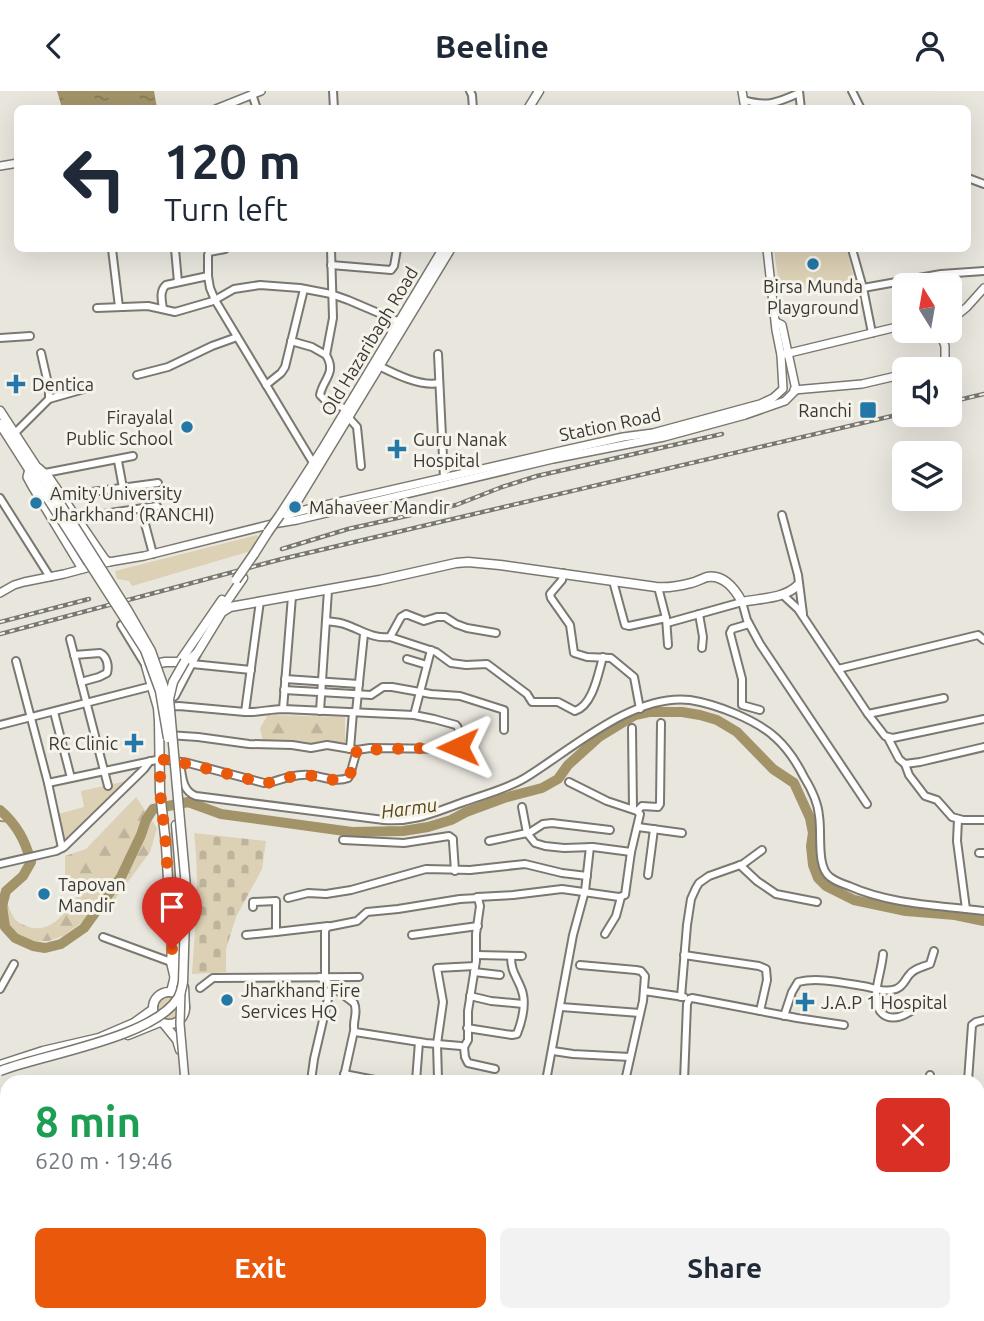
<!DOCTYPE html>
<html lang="en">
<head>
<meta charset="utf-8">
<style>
  body { margin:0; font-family:Ubuntu,sans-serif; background:#f2f2f3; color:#1f2937; height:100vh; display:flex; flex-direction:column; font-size:26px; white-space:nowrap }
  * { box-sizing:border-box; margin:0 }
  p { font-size:23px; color:#747a83 }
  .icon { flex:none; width:38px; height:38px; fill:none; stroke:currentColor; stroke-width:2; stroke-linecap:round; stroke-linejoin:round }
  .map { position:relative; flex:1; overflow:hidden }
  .panel { position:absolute; left:0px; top:984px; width:985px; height:247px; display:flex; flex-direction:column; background:#fff; border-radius:21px 21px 0 0; box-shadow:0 7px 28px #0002 }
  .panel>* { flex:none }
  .guide { position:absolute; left:14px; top:14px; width:957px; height:147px; border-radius:10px; box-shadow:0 7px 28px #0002; background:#fff; color:#1f2937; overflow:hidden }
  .needle { width:46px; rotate:349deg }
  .tools { position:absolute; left:892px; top:182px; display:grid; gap:14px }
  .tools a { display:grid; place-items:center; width:70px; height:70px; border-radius:10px; background:#fff; box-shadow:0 7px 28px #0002; font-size:35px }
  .pin { position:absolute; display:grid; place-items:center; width:60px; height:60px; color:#fff; margin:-72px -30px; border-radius:50% 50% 50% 0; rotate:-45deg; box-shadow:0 0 7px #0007 }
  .pin .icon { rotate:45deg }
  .me { position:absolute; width:77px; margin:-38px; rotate:269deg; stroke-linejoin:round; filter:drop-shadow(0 0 5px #0008) }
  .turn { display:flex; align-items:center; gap:24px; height:147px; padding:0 35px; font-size:32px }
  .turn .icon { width:91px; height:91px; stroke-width:2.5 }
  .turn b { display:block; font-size:49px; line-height:60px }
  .round { display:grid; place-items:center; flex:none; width:74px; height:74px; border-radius:10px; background:#f2f2f3 }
  .overview { display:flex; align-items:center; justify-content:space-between; height:119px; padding:0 35px }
  h1 { font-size:42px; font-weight:600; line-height:52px; color:#1e9e55 }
  .cta { display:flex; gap:14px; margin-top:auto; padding:14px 35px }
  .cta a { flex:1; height:80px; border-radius:10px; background:#ea580c; color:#fff; font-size:28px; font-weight:600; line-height:80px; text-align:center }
  .cta a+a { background:#f2f2f3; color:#1f2937 }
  header { display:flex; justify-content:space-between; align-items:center; height:91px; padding:0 35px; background:#fff; font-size:32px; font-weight:600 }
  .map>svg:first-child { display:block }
  .green { fill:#dcd0b5 }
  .forest { fill:url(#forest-firs) }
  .cemetery { fill:url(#cemetery-stones) }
  .water { fill:url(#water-ripples) }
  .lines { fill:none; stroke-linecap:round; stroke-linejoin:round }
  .stream { stroke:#a39369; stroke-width:2 }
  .river { stroke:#a39369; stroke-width:10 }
  .minor-casing { stroke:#7a7870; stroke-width:10 }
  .tertiary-casing { stroke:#7a7870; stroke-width:10 }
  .secondary-casing { stroke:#7a7870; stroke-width:11 }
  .minor { stroke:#fff; stroke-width:6 }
  .tertiary { stroke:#fff; stroke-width:7 }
  .secondary { stroke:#fff; stroke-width:8 }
  .rail-casing { stroke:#787772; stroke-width:4.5 }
  .rail { stroke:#f6f3eb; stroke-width:2; stroke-dasharray:5; stroke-linecap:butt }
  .tertiary-bridge-casing { stroke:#7a7870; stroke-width:10; stroke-linecap:butt }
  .secondary-bridge-casing { stroke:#7a7870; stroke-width:11; stroke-linecap:butt }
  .tertiary-bridge { stroke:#fff; stroke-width:7 }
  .secondary-bridge { stroke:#fff; stroke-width:8 }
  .route { stroke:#ea580c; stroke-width:12; stroke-dasharray:0 21.6 }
  .poi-dot { fill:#2378a8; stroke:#f6f3eb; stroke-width:2.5 }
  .labels { text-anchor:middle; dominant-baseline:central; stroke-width:6; stroke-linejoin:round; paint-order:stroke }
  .poi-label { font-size:18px; fill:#393835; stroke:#f6f3eb; text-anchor:start }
  .street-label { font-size:18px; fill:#393835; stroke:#f6f3eb }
  .water-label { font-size:19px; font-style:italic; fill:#594612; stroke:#f6f3eb }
</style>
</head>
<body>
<header><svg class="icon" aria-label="back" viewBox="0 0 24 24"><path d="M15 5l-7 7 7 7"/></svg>Beeline<svg class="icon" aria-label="person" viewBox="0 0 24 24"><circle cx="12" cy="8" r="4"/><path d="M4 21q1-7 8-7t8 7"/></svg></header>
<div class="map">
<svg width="984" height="1230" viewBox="0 0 984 1230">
  <defs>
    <pattern id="forest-firs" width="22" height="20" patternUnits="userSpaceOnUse" patternTransform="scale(1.75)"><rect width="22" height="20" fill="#dcd0b5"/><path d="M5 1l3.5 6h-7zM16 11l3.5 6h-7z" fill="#beb39c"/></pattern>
    <pattern id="cemetery-stones" width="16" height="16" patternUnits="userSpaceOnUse" patternTransform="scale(1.75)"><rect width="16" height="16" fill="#dcd0b5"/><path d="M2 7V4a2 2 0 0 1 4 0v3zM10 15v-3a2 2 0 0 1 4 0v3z" fill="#beb39c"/></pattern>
    <pattern id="water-ripples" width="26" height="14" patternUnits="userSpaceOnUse" patternTransform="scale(1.75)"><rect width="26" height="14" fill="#a39369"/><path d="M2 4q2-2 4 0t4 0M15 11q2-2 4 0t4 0" fill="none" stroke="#867957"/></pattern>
  </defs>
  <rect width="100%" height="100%" fill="#e9e6de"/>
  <g class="green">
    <polygon points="774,158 847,158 854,189 787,203 784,194 779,195"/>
    <polygon points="257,444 261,457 132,495 129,490 117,488 115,480"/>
    <polygon points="131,689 64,752 58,723 84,716 81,700"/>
    <polygon points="172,739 178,793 177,845 175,849 168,744"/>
    <path d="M169 904 178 907 177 928C162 934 152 922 160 908Z"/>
    <polygon points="0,1001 7,1005 7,1129 0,1133"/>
  </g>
  <g class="forest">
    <polygon points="268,624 345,626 345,654 263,650 260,637"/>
    <path d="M136 706 157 737 150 761 110 815 82 831 65 844 49 850H34L19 846 10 837 6 827 3 816 5 808C8 814 11 823 15 828 17 831 21 833 24 834 51 848 72 815 83 795L65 786V765L86 758Z"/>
  </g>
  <path class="cemetery" d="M194 742 266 750 262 778 236 826 226 858V881L192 883C195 836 200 789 194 742Z"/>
  <polygon class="water" points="57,0 154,0 157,17 62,17"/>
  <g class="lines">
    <polyline class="stream" points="0,730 13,731"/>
    <path class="river" d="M0 719C17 734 25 749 31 771L23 785 6 800 2 815 5 836 15 847 33 855 45 857 61 853 84 837 121 786 141 744 146 729 153 718 188 711 221 723 352 741 403 740 428 736 451 729 466 721 504 707 542 697 558 688 568 674 599 646 635 624 649 621H682L700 624 717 629 737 641 773 678 794 692 810 727 813 742 811 755 813 774 818 787 826 795 854 809 906 820 955 824 984 830"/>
    <defs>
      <g id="minor">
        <polyline points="333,0 334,18"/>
        <polyline points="470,0 472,4 473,18"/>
        <polyline points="799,0 801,18"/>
        <polyline points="852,0 861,18"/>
        <polyline points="252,3 257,18"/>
        <path d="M744 9C767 16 777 12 799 2"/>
        <polyline points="968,87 984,93"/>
        <polyline points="112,158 119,216"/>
        <polyline points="175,158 178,191"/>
        <polyline points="852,158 863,197 941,183 984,180"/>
        <polyline points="331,174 391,179 394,175 397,158"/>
        <polyline points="208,185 208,164 209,161 225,158"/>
        <polyline points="863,197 872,242"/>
        <polyline points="97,217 148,215 175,221 213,210 234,198 260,194 300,197 331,203 348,209 395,229"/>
        <path d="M163 218C162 210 159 200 166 194L208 185 210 197 215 209 312 370"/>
        <polyline points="0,247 30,245"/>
        <path d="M291 250 312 256 326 264C337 282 323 288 320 304L325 309 344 317"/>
        <polyline points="438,263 444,387"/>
        <polyline points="326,264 333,227 331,158"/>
        <path d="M379 275C395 283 421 296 439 292"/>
        <polyline points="137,284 168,276 212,255 237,246"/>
        <polyline points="266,294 281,282 285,276 304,198"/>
        <polyline points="49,308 84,298"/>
        <polyline points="349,327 357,336 361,375"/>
        <polyline points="15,342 49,308 49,297 41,262"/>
        <polyline points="118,370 123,397"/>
        <polyline points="45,382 133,365"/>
        <polyline points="62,405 158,392"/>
        <polyline points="0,407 50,486"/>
        <polyline points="141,418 153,463"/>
        <polyline points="782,424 798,484 803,523"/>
        <polyline points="76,427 157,415"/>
        <polyline points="563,482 562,489 550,503 551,507 570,534 574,562 587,566 611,567 634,586 640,618"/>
        <polyline points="613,490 625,534 629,535 666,527 668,554"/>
        <polyline points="658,496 666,527"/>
        <polyline points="783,504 798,518 868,623 885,645 893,647 984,628"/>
        <polyline points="699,523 703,546 702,557"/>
        <path d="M326 530C331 531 338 531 344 533 360 538 372 548 390 546L401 526 406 523 424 530 437 526H445L456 533 467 537 496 542"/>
        <polyline points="667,532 742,511 747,529 760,553 867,713"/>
        <polyline points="749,533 732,538 730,542 742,588 742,614 760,619"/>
        <polyline points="121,534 146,575"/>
        <path d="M390 546 436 561 451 572 466 574 487 573 527 603 532 611H558L575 620C593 614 598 583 603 566"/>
        <polyline points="70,548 108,695"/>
        <path d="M74 564 100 562C107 565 109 575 107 582L99 586 81 591"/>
        <polyline points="407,568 427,574"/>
        <polyline points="16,570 48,692 62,757"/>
        <polyline points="192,573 251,579"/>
        <polyline points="838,578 978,544 984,549"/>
        <polyline points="285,588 359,593"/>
        <polyline points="284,599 371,604 383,596 392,596 431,603 460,605 504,619 504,639"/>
        <polyline points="168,610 175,605 197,563"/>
        <polyline points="166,616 179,615 245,621 260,510"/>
        <polyline points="283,618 292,505"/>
        <polyline points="320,620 328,499"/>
        <polyline points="54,621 71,687"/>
        <polyline points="356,621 364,543"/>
        <polyline points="868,623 944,607"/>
        <polyline points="414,624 431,559"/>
        <polyline points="0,634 152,595"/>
        <polyline points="632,637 633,718"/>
        <polyline points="168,644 198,646 249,653 292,654 311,657 327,654 357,659"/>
        <polyline points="888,647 899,668 905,673 920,671 984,656"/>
        <polyline points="350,658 353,621"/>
        <path d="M180 671C182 685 182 700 196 705L384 729C415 731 433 722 461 712 482 704 505 699 525 687 571 659 633 602 690 609 716 613 757 629 776 647 788 658 797 672 804 686 812 699 818 711 819 725 822 742 816 776 830 786 835 790 843 793 849 795 892 814 938 814 984 820"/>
        <polyline points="905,673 909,684 925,705 937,709 952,726 963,729 984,729"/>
        <path d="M48 692 161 668 188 672 264 692H269C282 688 295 683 309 684 322 685 335 692 348 687L350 684 357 659 370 657 453 658 456 657C460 651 461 639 456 634L434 628 414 624 283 618C270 618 258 622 245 621"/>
        <polyline points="522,716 527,742"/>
        <polyline points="637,720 642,715 658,716 660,713 661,632"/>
        <polyline points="958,728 957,750 966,818"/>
        <polyline points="638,736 682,742"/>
        <polyline points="529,742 543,733 552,732 610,739"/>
        <polyline points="343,749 404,752 449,745 453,748 453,751 455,780"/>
        <polyline points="489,750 527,742 535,752 545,755 564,757 593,756 631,761"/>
        <polyline points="979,762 984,762"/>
        <polyline points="0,773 56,760 64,756 144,678 150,670"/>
        <polyline points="740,774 757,790 776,803 817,811"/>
        <polyline points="648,784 654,738"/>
        <polyline points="477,806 513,804 562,798 619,806 625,804 631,761 640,723 637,720 607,710 569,691"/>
        <polyline points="288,807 308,802 326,803 351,799 426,778 470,779 525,773 562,782 587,785"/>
        <polyline points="253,816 253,811 276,810 276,841 328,835"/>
        <polyline points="605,843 616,825 621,806"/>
        <polyline points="246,844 276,841"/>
        <polyline points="412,844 478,835"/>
        <polyline points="103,846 171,871"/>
        <path d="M883 863C882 876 877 890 876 903 876 928 893 932 911 920"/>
        <polyline points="477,864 522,865"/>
        <polyline points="684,864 759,875 766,878 767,889 760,920"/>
        <polyline points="580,874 636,879 641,880 645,885 643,910 625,990"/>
        <polyline points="474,881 500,884"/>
        <path d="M320 886 354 912C359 922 351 932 355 941L426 952 461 955 464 956 465 966 468 972 495 978"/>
        <polyline points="325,886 325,840 327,836 357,830 367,821 398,818 460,808 478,807 480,815 476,843 476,870 468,920 468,949 464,956"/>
        <polyline points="200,897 213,887 359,886"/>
        <polyline points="0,898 14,873"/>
        <polyline points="644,900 684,906"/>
        <polyline points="470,905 491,910 523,913"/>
        <polyline points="681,906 687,834 691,808 696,797 699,792 709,785 743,773 762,759"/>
        <polyline points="561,916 640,922"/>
        <path d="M784 925 792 901 798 891C818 886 843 892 863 895 875 897 884 902 896 898 904 895 905 888 910 883 915 877 923 876 930 873L934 860"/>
        <path d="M467 937 512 944 517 943C522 930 527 911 521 897 516 884 511 881 511 865"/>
        <polyline points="553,960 573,963 630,966"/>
        <polyline points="344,983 380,990"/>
        <polyline points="311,990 314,968 331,895"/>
        <polyline points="343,990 354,940"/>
        <polyline points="416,990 419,951"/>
        <polyline points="436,990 438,988 437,953 443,911 437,877 475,875"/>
        <polyline points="546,990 573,844 585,800 590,756"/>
        <polyline points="684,990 687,913 689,908 692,907 797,927 844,934"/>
        <polyline points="930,990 930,984"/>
        <polyline points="968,990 972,934 976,931 984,929"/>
        <polyline points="978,1022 984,1022"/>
        <polyline points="978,1137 984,1138"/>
        <polyline points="0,1157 2,1151 7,1147"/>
        <polyline points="978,1185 984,1142"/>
        <polyline points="978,1203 984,1204"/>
        <polyline points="538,1223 539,1230"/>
        <path d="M575 1223C597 1227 626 1230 648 1223"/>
        <polyline points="658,1223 661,1230"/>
        <polyline points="921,1223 959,1229"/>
        <polyline points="313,1230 314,1223"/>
        <polyline points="749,1230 750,1223"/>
        <polyline points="821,1230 822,1223"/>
        <polyline points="881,1230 881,1223"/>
      </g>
      <g id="tertiary">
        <polyline points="742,0 745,18"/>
        <polyline points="216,18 261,0"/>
        <polyline points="0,75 18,72"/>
        <polyline points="767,158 776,239 781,264"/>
        <polyline points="950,230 967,216 984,197"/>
        <polyline points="923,278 935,275 945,270 945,255 939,240"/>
        <polyline points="794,299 862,293 905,283"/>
        <polyline points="39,377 49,386 105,468 109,471"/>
        <polyline points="29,378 27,386 33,397 82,478"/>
        <polyline points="290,423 451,158"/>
        <polyline points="273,433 297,429 553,368 664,346 745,324 785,310 796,299 782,234 776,231"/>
        <polyline points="0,502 14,494 24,491 64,483 109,471 144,465 272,433 282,425 312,417 556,361 623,346 653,342 760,313 773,307 783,298 781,264 905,234"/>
      </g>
      <g id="secondary">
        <polyline points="528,18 539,0"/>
        <polyline points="0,320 54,403"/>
        <polyline points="0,333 48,408"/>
        <polyline points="280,424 322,359 443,158"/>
        <polyline points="254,463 268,441"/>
        <polyline points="221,519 243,487"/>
        <polyline points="180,570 222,509"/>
        <path d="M175 888 171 871 172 858 166 754 160 701 159 630 158 617 146 575 165 571H187L197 562 222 521 230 516 380 489 456 472 468 471 500 474 656 496C667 497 680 495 691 492 696 491 701 488 707 486 724 483 735 498 742 511 761 507 784 508 798 494"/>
        <polyline points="184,896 185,917"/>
        <circle cx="169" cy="917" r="16"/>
        <path d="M171 901C187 846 181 789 176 734"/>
        <polyline points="164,933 177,949 180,959"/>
        <polyline points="128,944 160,931"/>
        <polyline points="0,974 43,960 99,947 134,932 152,919"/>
        <polyline points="206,1230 207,1223"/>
      </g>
    </defs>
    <use href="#minor" class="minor-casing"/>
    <use href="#tertiary" class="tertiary-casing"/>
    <use href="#secondary" class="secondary-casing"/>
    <use href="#minor" class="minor"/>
    <use href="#tertiary" class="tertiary"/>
    <use href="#secondary" class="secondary"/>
    <defs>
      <g id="rail">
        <polyline points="950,311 984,303"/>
        <polyline points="282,458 348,438 456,414 502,396 537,385 722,343"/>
        <polyline points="0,531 89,508"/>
        <polyline points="0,543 282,468 905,322"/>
      </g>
    </defs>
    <use href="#rail" class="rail-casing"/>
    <use href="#rail" class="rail"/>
    <defs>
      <polyline id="tertiary-bridge" points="181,900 180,933 185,990"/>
      <g id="secondary-bridge">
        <polyline points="54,403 128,520 151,560 168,608"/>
        <polyline points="48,408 145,559 160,600 168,647"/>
        <polyline points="268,441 280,424"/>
        <polyline points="236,489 254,463"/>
        <path d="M0 980C44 963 153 947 178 907 181 902 182 897 183 891L186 796 169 608 173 591 185 570"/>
      </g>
    </defs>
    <use href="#tertiary-bridge" class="tertiary-bridge-casing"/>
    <use href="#secondary-bridge" class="secondary-bridge-casing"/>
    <use href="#tertiary-bridge" class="tertiary-bridge"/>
    <use href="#secondary-bridge" class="secondary-bridge"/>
  </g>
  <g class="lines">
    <path class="route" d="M172 858 166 754 160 701V668L188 673 264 692C277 692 290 684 303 684 319 684 333 693 348 687L350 684 357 659 430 657 453 658 458 656"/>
  </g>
  <g class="poi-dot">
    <circle cx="813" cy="173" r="7"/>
    <path d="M12.5 282.5h7v7h7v7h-7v7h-7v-7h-7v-7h7z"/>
    <rect x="859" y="310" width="18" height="18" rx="3.5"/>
    <circle cx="187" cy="336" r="7"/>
    <path d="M393.5 347.5h7v7h7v7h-7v7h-7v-7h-7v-7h7z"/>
    <circle cx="36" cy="412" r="7"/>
    <circle cx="295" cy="416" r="7"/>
    <path d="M130.5 641.5h7v7h7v7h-7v7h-7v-7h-7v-7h7z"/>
    <circle cx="44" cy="803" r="7"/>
    <circle cx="227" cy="909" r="7"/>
    <path d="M801.5 900.5h7v7h7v7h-7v7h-7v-7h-7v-7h7z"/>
  </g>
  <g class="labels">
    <g class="poi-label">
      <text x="813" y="195" text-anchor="middle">Birsa Munda<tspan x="813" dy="21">Playground</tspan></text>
      <text x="32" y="293">Dentica</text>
      <text x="852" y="319" text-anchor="end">Ranchi</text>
      <text x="173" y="326" text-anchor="end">Firayalal<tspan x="173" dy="21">Public School</tspan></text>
      <text x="413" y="348">Guru Nanak<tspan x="413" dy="21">Hospital</tspan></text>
      <text x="50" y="402">Amity University<tspan x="50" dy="21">Jharkhand (RANCHI)</tspan></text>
      <text x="309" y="416">Mahaveer Mandir</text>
      <text x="118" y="652" text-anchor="end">RC Clinic</text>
      <text x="58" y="793">Tapovan<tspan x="58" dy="21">Mandir</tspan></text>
      <text x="241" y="899">Jharkhand Fire<tspan x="241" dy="21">Services HQ</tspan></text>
      <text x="821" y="911">J.A.P 1 Hospital</text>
    </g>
    <g class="street-label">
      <text transform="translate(369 250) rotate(-59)">Old Hazaribagh Road</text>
      <text transform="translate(610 333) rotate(-12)">Station Road</text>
    </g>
    <g class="water-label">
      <text transform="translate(409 717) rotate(-8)">Harmu</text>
    </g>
  </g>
</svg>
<div class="tools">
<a><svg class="needle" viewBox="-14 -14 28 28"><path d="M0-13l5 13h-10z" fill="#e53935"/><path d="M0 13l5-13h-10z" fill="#747a83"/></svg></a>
<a><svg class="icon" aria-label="sound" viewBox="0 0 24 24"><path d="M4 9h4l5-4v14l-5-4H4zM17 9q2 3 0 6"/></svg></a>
<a><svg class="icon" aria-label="layers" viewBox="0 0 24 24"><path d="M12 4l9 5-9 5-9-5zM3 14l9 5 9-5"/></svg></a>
</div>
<div class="pin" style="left:172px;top:858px;background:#d93025"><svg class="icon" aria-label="arrive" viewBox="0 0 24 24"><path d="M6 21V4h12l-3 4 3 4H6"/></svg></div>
<svg class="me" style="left:458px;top:656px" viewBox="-20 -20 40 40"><path d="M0-17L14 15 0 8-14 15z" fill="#ea580c" stroke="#fff" stroke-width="4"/></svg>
<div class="guide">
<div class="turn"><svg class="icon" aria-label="left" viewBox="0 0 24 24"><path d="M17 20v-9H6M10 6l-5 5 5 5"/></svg><div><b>120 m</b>Turn left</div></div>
</div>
<section class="panel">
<div class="overview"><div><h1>8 min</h1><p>620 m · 19:46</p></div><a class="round" style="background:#d93025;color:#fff"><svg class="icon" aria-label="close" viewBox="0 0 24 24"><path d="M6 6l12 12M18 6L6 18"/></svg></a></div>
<div class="cta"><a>Exit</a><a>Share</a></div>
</section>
</div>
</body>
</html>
